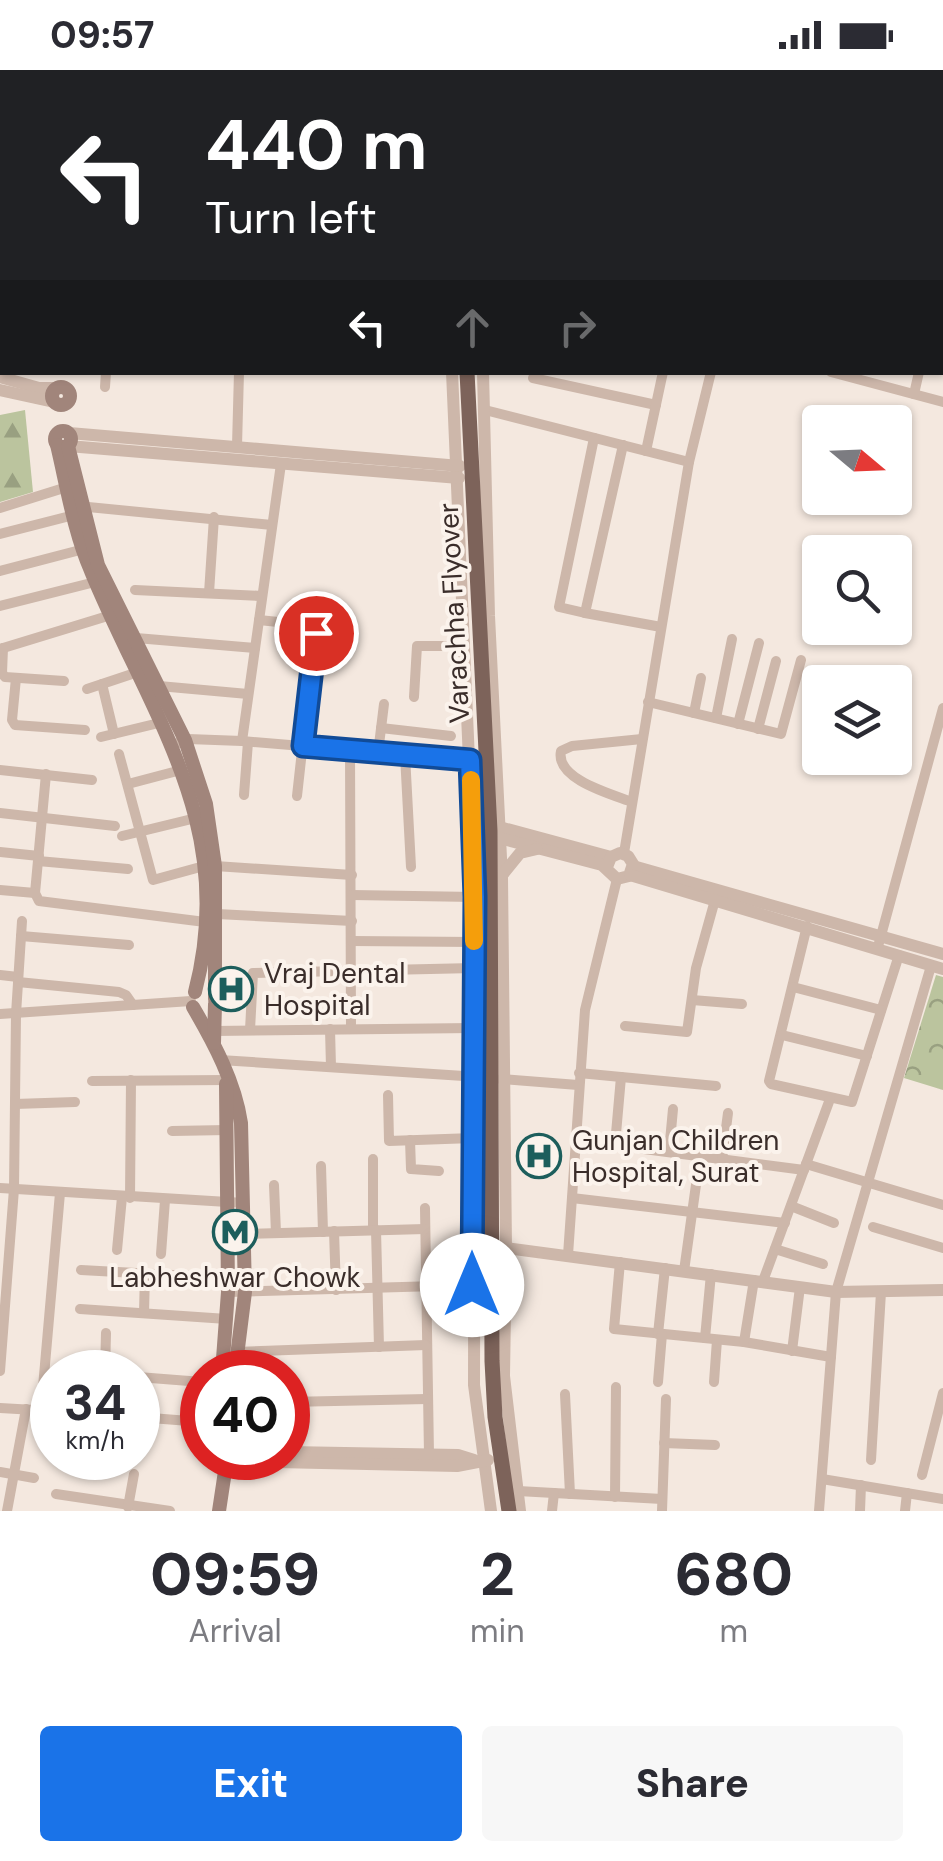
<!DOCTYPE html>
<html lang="en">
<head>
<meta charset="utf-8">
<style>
  body { margin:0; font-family:"DM Sans",sans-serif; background:#f7f7f7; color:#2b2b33; height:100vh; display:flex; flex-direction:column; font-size:38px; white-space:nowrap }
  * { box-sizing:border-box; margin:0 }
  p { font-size:32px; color:#7c7c81 }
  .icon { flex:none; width:55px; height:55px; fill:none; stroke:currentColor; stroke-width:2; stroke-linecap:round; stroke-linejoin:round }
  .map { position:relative; height:1441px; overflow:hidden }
  .side { display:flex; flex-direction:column; background:#fff; flex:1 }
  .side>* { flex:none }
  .guide { position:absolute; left:0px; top:0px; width:945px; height:305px; box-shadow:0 2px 8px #0004; background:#202124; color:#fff; overflow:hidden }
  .needle { width:65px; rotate:109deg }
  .fabs { position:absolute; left:802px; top:335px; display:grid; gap:20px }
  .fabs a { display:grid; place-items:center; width:110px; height:110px; border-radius:10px; background:#fff; box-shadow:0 2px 8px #0004; font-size:50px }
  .speed { position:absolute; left:30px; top:1280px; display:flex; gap:20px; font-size:50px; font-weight:700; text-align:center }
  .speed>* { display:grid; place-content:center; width:130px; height:130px; border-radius:50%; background:#fff; box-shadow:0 2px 8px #0004; line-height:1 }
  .speed small { font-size:25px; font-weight:400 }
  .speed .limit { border:15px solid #d22; background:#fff; color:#111 }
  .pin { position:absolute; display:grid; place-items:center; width:85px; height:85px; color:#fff; margin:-42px; border:5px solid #fff; border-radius:50%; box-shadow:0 2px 10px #0007 }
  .me { position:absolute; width:110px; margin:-55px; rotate:0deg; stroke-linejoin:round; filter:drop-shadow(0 0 8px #0008) }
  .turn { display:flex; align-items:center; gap:35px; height:210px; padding:0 40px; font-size:45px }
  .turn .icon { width:130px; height:130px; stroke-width:2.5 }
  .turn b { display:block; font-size:70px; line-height:85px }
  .lanes { display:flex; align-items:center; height:95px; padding:0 40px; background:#0003; justify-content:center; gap:50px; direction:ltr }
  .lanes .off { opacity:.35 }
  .eta { display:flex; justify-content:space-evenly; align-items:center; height:170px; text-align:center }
  .eta b { font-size:60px; font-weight:800; line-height:70px }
  .primary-button { display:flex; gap:20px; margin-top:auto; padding:20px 40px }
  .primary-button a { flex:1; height:115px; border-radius:10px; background:#1a73e8; color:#fff; font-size:40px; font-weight:800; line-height:115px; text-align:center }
  .primary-button a+a { background:#f7f7f7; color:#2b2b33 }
  .status { display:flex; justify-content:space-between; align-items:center; height:70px; padding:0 50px; background:#fff; direction:ltr }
  .status svg { height:28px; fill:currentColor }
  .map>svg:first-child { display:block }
  .forest { fill:url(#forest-firs) }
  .park { fill:url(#park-crowns) }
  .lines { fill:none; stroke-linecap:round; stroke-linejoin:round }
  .minor { stroke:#cdb7aa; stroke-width:10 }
  .tertiary { stroke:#cdb7aa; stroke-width:12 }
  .secondary { stroke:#a1857b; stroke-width:14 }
  .primary { stroke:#7d635a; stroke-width:15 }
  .primary-bridge { stroke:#7d635a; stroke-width:15 }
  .route-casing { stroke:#114b97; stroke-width:25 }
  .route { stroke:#1a73e8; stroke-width:18 }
  .slow { stroke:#f59e0b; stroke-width:18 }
  .labels { text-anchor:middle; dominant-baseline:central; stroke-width:8; stroke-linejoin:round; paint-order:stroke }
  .street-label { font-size:28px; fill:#3a2d2a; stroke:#fbf3ec }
  .poi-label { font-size:28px; fill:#3a2d2a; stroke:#fbf3ec; text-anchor:start }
</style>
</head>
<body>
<div class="status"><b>09:57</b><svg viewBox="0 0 49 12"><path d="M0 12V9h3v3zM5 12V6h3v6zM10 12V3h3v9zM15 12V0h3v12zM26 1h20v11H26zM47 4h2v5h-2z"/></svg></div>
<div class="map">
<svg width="943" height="1441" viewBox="0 0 943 1441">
  <defs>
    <pattern id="forest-firs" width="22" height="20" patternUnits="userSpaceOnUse" patternTransform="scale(2.5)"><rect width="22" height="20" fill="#bbc49e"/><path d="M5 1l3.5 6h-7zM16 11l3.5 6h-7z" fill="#99a081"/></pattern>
    <pattern id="park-crowns" width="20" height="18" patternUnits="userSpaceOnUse" patternTransform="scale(2.5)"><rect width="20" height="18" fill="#bbc49e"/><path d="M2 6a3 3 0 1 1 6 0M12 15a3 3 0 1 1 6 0" fill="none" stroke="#99a081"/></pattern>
  </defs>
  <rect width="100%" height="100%" fill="#f4e8df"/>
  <polygon class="forest" points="25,340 33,422 0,432 0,345"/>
  <polygon class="park" points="936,905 943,907 943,1020 904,1008"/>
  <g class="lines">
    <g class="minor">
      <polyline points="194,2 194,0"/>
      <polyline points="317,2 317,0"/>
      <polyline points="524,2 525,0"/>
      <polyline points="575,2 576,0"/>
      <polyline points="624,2 625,0"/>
      <polyline points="656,2 656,0"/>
      <polyline points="793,2 793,0"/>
      <polyline points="0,17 2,18"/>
      <polyline points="0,68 2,67"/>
      <polyline points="942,197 943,197"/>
      <polyline points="942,210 943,208"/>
      <polyline points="2,228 2,242"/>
      <polyline points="831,302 943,332"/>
      <polyline points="533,308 656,335"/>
      <polyline points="105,317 106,302"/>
      <polyline points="914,324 919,302"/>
      <polyline points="485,340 689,392"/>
      <polyline points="623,375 585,543 661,557"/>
      <polyline points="237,376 239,302"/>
      <polyline points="646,381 663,302"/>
      <polyline points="78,436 272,455"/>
      <polyline points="0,438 67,417"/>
      <polyline points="0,464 74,445"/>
      <polyline points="0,501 84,479"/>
      <polyline points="135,520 262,526"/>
      <polyline points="209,523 214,447"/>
      <polyline points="0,536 95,512"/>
      <polyline points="585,543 559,537 594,368"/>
      <polyline points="259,550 307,555 315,563 297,726"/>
      <polyline points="136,568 255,578"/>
      <polyline points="3,578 2,603 5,607 64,611"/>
      <polyline points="0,579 111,545"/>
      <polyline points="16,608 12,650 15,655 85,660"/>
      <polyline points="102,614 114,664"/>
      <polyline points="159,616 248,624"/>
      <polyline points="87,619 138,602"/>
      <polyline points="414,627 417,576 465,576"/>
      <polyline points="648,632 781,664 801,590"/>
      <polyline points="694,643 701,608"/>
      <polyline points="716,648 732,569"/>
      <polyline points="738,654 759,573"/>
      <polyline points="381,658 451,666"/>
      <polyline points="758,659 776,591"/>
      <polyline points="101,667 163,652"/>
      <polyline points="242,671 281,394"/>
      <polyline points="173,675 188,669 242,671 470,690"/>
      <polyline points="350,680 351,959"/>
      <polyline points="378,683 384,634"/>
      <polyline points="119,684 153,810 204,796"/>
      <polyline points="405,685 411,797"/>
      <polyline points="0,700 92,710"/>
      <polyline points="46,704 35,823 39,831 205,852"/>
      <polyline points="128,714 181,700"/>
      <polyline points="244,725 248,672"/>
      <path d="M632 732C611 724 555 709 561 681L572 676 642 669"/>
      <polyline points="0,743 115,756"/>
      <polyline points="122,766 196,748"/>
      <polyline points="0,782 39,786"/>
      <polyline points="624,783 689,392 711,302"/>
      <polyline points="38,791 128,799"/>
      <polyline points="215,796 352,805"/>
      <polyline points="0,820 35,823"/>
      <polyline points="352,825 475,827"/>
      <polyline points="217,844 352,851"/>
      <polyline points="807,856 769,1011 771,1014 852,1032 899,885"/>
      <polyline points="21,866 129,875"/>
      <polyline points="352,871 474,872"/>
      <polyline points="879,873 943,638"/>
      <polyline points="0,905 18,907"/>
      <polyline points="18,912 119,922 126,925 133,935"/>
      <polyline points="793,917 881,940"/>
      <polyline points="692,930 742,934"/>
      <polyline points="0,944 191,931"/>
      <polyline points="625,956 687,962 696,898 715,830"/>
      <polyline points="330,959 331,997"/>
      <polyline points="250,960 253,903 474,898"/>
      <polyline points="214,961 473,958"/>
      <polyline points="782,965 867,986"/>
      <polyline points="220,990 479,1007"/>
      <polyline points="579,1003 716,1016"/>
      <polyline points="501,1009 578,1015"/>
      <polyline points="92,1011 226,1010"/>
      <polyline points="388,1025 389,1071 473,1068"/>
      <polyline points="15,1034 75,1032"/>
      <polyline points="172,1061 227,1060"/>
      <polyline points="410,1070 411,1099 439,1101"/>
      <polyline points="575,1070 804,1100"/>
      <polyline points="615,1075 621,1007"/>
      <polyline points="669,1082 673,1039"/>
      <polyline points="373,1089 373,1160"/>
      <polyline points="722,1089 728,1043"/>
      <polyline points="806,1094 943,1135"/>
      <polyline points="321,1096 323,1162"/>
      <polyline points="274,1115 276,1163"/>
      <polyline points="0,1118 244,1133"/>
      <polyline points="130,1128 131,1010"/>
      <polyline points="572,1128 785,1153"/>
      <polyline points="791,1136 834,1153"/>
      <polyline points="425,1138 429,1384"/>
      <polyline points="873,1157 943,1178"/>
      <polyline points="376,1160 379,1277"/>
      <polyline points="334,1161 336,1220"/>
      <polyline points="245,1164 425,1159"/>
      <polyline points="775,1179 823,1194"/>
      <polyline points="117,1180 122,1127"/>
      <polyline points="161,1184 165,1130"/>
      <polyline points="568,1185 585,940 617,809"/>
      <polyline points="620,1192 614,1259 744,1272 831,1287"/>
      <polyline points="81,1200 228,1208"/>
      <polyline points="684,1201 700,1086"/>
      <polyline points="763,1211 830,1029"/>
      <polyline points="228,1222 472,1215"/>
      <polyline points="80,1239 227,1249"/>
      <polyline points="144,1243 145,1204"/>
      <polyline points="658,1264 665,1198"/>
      <polyline points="705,1268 711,1204"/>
      <polyline points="744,1272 754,1210"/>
      <polyline points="792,1281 800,1217"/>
      <polyline points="237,1282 426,1275"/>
      <polyline points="0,1301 14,1119 16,944 22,851"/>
      <polyline points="105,1302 106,1263"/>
      <polyline points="138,1307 202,1312"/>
      <polyline points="658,1312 662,1264"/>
      <polyline points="714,1312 717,1270"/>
      <polyline points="565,1324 570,1424"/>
      <polyline points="288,1332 427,1329"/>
      <polyline points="0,1338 52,1341"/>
      <polyline points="41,1340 60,1123"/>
      <polyline points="138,1347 202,1352"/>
      <polyline points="664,1373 715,1375"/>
      <polyline points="871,1390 881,1222"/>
      <polyline points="0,1402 34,1408"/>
      <polyline points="922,1405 943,1323"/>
      <polyline points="822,1409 943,1429"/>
      <polyline points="518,1421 662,1429"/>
      <polyline points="56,1424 170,1441"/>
      <polyline points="615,1427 616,1317"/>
      <polyline points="128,1437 134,1404"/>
      <polyline points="7,1441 26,1339"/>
      <polyline points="552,1441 554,1423"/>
      <polyline points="662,1441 666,1329"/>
      <polyline points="819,1441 836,1222 931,896"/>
      <polyline points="860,1441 861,1415"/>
      <polyline points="905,1441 907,1423"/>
    </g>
    <g class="tertiary">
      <polyline points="482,0 482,2"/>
      <polyline points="886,0 897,2"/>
      <polyline points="451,2 451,0"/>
      <polyline points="942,13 943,13"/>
      <polyline points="452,302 475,827 474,1315 491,1441"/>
      <polyline points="483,302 489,546 502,808 506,1178 504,1306 520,1441"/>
      <polyline points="0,307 39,318 55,318"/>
      <polyline points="0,320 54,332"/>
      <polyline points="69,363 460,396"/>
      <polyline points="68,376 459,408"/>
      <polyline points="492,755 611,787"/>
      <polyline points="496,767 602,795 617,809 629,806 633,794 628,786 620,783 611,787 607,797"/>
      <polyline points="633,796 943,884"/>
      <polyline points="503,804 520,783 537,779"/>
      <polyline points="630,805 943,899"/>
      <polyline points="506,1178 836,1222 943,1220"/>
      <polyline points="288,1382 458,1385 474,1390"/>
      <polyline points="227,1391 457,1396 488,1390"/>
    </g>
    <g class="secondary">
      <polyline points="85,2 85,0"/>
      <circle cx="61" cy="326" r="9"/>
      <circle cx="63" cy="369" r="8"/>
      <path d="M57 375C67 417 74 462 91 501 150 645 239 755 195 922"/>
      <polyline points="68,376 98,495 185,670 206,734 215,796 215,929"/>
      <path d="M193 937C214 973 235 1012 241 1053L245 1222 235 1302"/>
      <polyline points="214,973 215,934"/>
      <polyline points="222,1302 228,1222 226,1014"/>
      <polyline points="219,1441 227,1388"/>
    </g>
    <g class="primary">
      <polyline points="459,0 459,2"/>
      <polyline points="472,2 472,0"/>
    </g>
    <polyline class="primary-bridge" points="467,302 490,761 492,1291 495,1347 509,1441"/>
  </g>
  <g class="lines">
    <defs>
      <polyline id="route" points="316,563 303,676 470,690 475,827 472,1215"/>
    </defs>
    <use href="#route" class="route-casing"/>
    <use href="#route" class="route"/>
    <polyline class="slow" points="471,710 474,871"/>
  </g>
  <defs>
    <symbol id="hospital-ring" viewBox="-11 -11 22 22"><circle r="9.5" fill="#fbf3ec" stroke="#1d5e5c" stroke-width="1.5"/><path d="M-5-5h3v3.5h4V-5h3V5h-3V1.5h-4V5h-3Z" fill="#1d5e5c"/></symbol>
    <symbol id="metro-ring" viewBox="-11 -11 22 22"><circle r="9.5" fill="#fbf3ec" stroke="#1d5e5c" stroke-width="1.5"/><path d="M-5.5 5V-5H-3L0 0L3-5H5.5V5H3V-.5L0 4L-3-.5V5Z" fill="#1d5e5c"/></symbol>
  </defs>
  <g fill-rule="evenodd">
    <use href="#hospital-ring" x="206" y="894" width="50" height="50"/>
    <use href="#hospital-ring" x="514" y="1061" width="50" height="50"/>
    <use href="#metro-ring" x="210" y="1137" width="50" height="50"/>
  </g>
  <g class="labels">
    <g class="street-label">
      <text transform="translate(454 543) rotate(-93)">Varachha Flyover</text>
    </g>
    <g class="poi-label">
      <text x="264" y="903">Vraj Dental<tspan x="264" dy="32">Hospital</tspan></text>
      <text x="572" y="1070">Gunjan Children<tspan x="572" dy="32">Hospital, Surat</tspan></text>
      <text x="235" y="1207" text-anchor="middle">Labheshwar Chowk</text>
    </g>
  </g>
</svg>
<div class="fabs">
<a><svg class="needle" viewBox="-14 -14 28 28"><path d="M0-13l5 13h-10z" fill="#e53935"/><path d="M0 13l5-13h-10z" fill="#7c7c81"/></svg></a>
<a><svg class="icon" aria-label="search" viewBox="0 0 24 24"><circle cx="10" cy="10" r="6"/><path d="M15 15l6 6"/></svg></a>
<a><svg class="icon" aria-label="layers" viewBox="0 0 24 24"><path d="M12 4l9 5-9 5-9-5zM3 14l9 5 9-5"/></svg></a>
</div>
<div class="speed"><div>34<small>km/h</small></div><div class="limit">40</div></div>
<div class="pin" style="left:316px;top:563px;background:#d93025"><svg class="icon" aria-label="arrive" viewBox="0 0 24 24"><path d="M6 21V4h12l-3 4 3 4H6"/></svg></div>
<svg class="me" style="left:472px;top:1215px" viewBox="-20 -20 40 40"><circle r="19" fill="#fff"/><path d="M0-13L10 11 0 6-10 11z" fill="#1a73e8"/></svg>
<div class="guide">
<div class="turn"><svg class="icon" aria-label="left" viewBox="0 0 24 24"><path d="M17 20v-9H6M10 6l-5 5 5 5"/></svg><div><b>440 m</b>Turn left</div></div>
<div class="lanes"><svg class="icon" aria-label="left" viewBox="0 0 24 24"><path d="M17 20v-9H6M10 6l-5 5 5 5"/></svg><svg class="icon off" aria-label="ahead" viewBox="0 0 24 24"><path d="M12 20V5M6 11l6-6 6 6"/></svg><svg class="icon off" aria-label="right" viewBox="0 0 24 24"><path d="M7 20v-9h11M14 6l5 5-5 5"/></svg></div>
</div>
</div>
<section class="side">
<div class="eta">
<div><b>09:59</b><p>Arrival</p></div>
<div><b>2</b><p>min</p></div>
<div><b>680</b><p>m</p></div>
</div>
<div class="primary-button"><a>Exit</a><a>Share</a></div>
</section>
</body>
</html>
